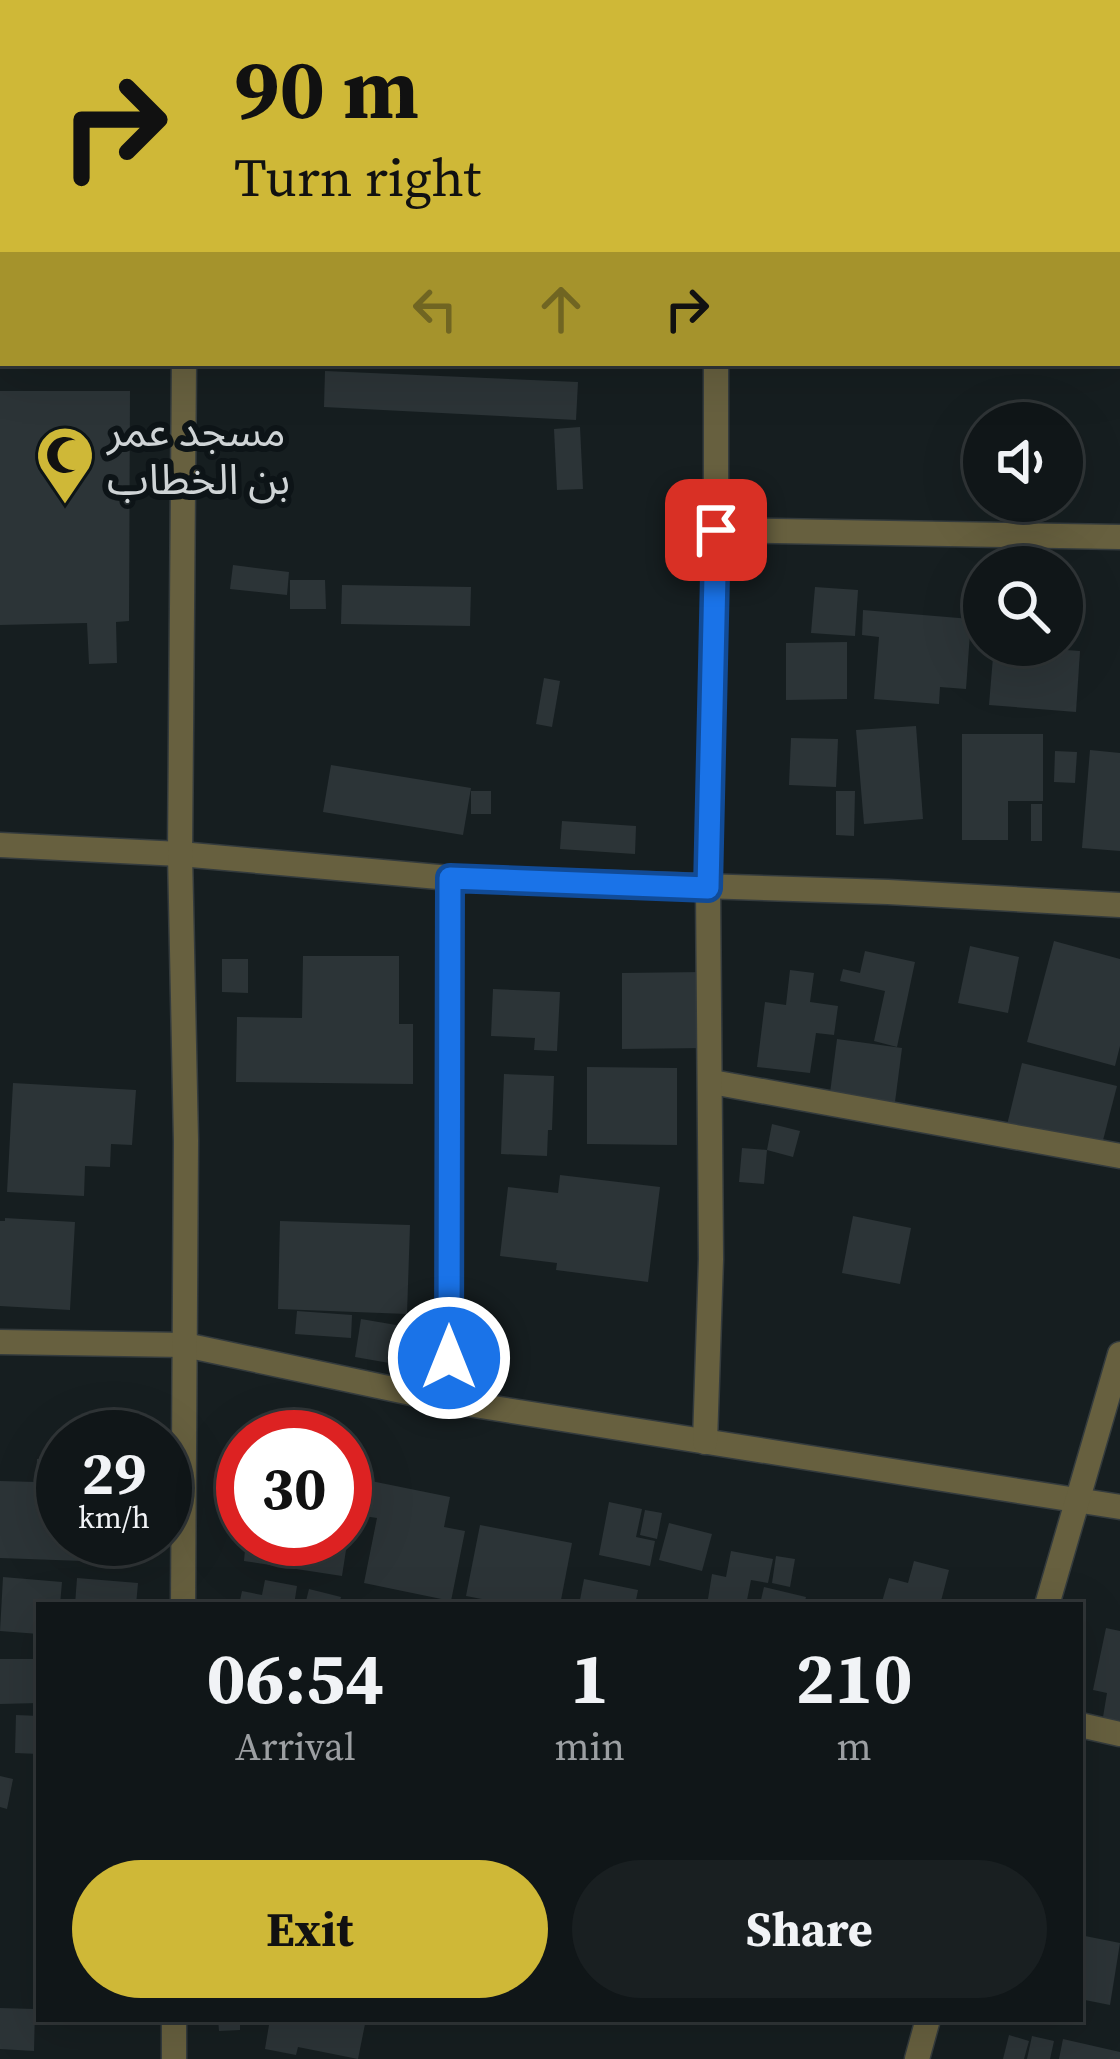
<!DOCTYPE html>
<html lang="en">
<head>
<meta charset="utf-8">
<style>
  body { margin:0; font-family:"Source Serif 4","Noto Sans Arabic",serif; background:#191f21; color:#f1f3f6; height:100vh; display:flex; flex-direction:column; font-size:45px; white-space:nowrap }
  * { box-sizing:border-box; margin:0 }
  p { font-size:39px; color:#9c9fa2 }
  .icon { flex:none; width:66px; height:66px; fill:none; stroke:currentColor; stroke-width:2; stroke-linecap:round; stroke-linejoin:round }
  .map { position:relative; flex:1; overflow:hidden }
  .details { position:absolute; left:36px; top:1602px; width:1047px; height:420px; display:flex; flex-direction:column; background:#101618; border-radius:0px; box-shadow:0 12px 48px #0002,0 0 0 3px #303537 }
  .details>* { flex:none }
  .top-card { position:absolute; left:0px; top:0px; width:1122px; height:366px; box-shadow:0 12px 48px #0002,0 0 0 3px #303537; background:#cfb837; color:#111; overflow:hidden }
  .buttons { position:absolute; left:963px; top:402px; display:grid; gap:24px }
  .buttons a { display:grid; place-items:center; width:120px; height:120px; border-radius:50%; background:#101618; box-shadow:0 12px 48px #0002,0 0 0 3px #303537; font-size:60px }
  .speed { position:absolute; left:36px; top:1410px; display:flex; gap:24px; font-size:60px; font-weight:700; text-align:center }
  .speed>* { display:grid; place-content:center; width:156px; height:156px; border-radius:50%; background:#101618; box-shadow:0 12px 48px #0002,0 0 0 3px #303537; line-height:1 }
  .speed small { font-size:30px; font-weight:400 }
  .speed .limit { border:18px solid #d22; background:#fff; color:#111 }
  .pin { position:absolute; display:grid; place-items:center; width:102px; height:102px; color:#fff; margin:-51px; border-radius:24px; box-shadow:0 6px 18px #0006 }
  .me { position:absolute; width:132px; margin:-66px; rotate:0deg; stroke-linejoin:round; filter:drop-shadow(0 0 9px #0008) }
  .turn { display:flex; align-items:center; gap:42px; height:252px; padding:0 36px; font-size:54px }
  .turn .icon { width:156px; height:156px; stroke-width:2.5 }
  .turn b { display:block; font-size:84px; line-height:102px }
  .lanes { display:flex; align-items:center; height:114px; padding:0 36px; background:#0003; justify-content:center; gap:60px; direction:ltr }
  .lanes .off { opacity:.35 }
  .eta { display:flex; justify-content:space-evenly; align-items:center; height:204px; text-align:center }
  .eta b { font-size:72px; font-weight:700; line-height:84px }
  .action { display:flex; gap:24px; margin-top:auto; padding:24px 36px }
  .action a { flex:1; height:138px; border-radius:72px; background:#cfb837; color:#111; font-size:48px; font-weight:700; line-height:138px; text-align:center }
  .action a+a { background:#191f21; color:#f1f3f6 }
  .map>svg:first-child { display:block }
  .building { fill:#2c3437 }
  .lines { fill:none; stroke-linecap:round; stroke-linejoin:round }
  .street-casing { stroke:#343b3d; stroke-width:27 }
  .street { stroke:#67603f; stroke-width:24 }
  .route-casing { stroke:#114b97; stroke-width:30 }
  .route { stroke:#1a73e8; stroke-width:21 }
  .labels { text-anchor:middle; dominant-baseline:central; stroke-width:12; stroke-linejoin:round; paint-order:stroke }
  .poi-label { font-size:42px; fill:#cfd4d6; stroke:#0d1417; text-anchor:start }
</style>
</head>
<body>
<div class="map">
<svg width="1120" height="2059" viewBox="0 0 1120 2059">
  <rect width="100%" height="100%" fill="#161e20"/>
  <g class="building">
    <polygon points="325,371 578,382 576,420 324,407"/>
    <polygon points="0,391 130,391 129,621 116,622 117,663 89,664 87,623 0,625"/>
    <polygon points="580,427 583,489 557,490 554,429"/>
    <polygon points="233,565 289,572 287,595 230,589"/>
    <polygon points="290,580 325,580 326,609 290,609"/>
    <polygon points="342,585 471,587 470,626 341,624"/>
    <polygon points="815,587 858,590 855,636 811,633"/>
    <polygon points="863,610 971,619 966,689 940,687 939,704 874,699 879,637 862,635"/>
    <polygon points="847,642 847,699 786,700 786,643"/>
    <polygon points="994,645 1080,651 1076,712 989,705"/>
    <polygon points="544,678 560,681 552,727 536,724"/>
    <polygon points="916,726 923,819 864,824 856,730"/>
    <polygon points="962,734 1043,734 1043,801 1008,801 1008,840 962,840"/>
    <polygon points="791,738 838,739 836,787 789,785"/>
    <polygon points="1090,750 1120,753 1120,851 1082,848"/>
    <polygon points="1055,751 1077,752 1075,783 1054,782"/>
    <polygon points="331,765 471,788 463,835 323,812"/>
    <rect x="471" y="791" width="20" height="23"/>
    <polygon points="836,791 855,791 854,836 836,835"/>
    <rect x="1031" y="804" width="11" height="37"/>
    <polygon points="562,821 636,826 635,854 560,849"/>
    <polygon points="1054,941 1120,959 1120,1046 1115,1066 1027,1042"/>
    <polygon points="970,946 1019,957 1008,1013 958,1003"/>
    <polygon points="865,951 915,962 897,1047 874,1041 885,991 840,981 843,969 860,973"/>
    <polygon points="303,956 399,956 399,1024 413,1024 413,1084 236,1082 237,1017 302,1018"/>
    <polygon points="222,959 248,959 248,993 222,992"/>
    <polygon points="790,970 814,973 810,1002 838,1006 834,1035 816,1033 810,1073 757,1067 765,1002 786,1005"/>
    <polygon points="704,972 705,1048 622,1049 622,973"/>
    <polygon points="493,989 560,992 557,1051 534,1050 535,1038 491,1036"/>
    <polygon points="837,1039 902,1048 895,1102 830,1093"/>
    <polygon points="1022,1063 1117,1086 1101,1148 1007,1125"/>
    <polygon points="587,1067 677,1068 677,1145 587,1144"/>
    <polygon points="504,1074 554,1076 552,1130 548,1130 547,1156 501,1154"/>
    <polygon points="13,1083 136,1090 132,1145 111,1144 110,1167 85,1166 84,1196 7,1192"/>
    <polygon points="772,1124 800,1131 793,1157 767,1150 764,1184 739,1182 742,1148 767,1150"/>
    <polygon points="560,1175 660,1187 648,1282 556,1270 557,1263 500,1256 508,1187 558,1193"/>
    <polygon points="853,1216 911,1228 900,1284 842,1273"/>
    <polygon points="5,1218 75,1222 70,1310 0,1306 0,1221 5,1221"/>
    <polygon points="280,1221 410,1225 407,1314 278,1309"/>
    <polygon points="297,1311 352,1315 351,1338 295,1334"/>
    <polygon points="361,1319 402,1326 395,1364 355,1357"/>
    <polygon points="37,1459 63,1460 63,1539 84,1539 83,1561 0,1558 0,1481 36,1482"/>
    <polygon points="345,1464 359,1466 342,1576 244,1561 246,1539 345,1539"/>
    <polygon points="371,1481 450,1497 444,1527 465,1531 451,1601 364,1583 377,1518 364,1516"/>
    <polygon points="240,1487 243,1487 243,1536 233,1535"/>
    <polygon points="609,1502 642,1509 636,1537 655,1541 650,1566 599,1555"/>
    <polygon points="645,1510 662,1513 657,1539 640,1535"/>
    <polygon points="669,1523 712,1534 702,1571 659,1560"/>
    <polygon points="480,1525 572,1543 560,1605 512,1605 466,1596"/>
    <polygon points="731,1551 773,1559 768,1583 751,1580 746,1605 707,1605 712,1574 726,1577"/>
    <polygon points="776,1556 795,1559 790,1587 772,1583"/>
    <polygon points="914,1561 949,1570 940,1605 881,1605 889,1578 908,1583"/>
    <polygon points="3,1577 62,1582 60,1605 39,1605 39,1634 0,1631"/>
    <polygon points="77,1578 138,1583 136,1605 75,1605"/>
    <polygon points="584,1579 638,1590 635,1605 579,1605"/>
    <polygon points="265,1580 297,1586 294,1605 239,1605 242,1591 262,1595"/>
    <polygon points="764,1587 806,1597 804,1605 760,1604"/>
    <polygon points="309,1589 341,1597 339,1605 305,1605"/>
    <polygon points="1106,1628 1120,1631 1120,1721 1103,1717 1107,1693 1093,1690"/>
    <polygon points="0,1659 39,1659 39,1703 0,1704"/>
    <polygon points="16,1715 39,1716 39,1754 15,1753"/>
    <polygon points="0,1776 13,1779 7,1809 0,1807"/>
    <polygon points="1080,1935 1120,1943 1110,2005 1080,1999"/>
    <polygon points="0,2008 35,2009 34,2051 0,2049"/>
    <polygon points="218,2019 240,2019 240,2030 219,2031"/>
    <polygon points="270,2019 366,2019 358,2059 298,2047 296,2055 265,2049"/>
    <polygon points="1009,2035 1029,2041 1024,2059 1003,2059"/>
    <polygon points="1032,2036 1054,2041 1050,2059 1027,2059"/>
    <polygon points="1063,2039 1120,2052 1120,2059 1059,2059"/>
  </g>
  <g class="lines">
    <defs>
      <g id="street">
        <polyline points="961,0 961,3"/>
        <polyline points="187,3 187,0"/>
        <polyline points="412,3 412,0"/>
        <polyline points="1119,153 1120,153"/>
        <polyline points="0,352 3,352"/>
        <polyline points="716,530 1120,537"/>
        <polyline points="0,845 180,854 450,878 888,892 1120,905"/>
        <polyline points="712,1082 1120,1156"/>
        <polyline points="0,1342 185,1345 449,1401 1120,1507"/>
        <polyline points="449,1401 450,878"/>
        <polyline points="705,1442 711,1259 708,888 716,530 716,363"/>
        <polyline points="183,1605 186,1141 180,854 184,363"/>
        <polyline points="1047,1605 1120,1354"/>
        <polyline points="1080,1725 1120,1734"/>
        <polyline points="174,2059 174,2019"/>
        <polyline points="917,2059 928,2019"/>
      </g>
    </defs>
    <use href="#street" class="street-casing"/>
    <use href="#street" class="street"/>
  </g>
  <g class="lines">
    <defs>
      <polyline id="route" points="449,1358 450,878 708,888 716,530"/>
    </defs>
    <use href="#route" class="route-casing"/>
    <use href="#route" class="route"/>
  </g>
  <defs>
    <symbol id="mosque-pin" viewBox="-11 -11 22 30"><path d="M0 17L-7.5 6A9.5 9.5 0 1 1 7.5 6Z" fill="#cfb837" stroke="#0d1417"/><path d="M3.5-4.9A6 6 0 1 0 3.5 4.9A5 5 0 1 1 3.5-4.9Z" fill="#111"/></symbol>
  </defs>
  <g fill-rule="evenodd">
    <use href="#mosque-pin" x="32" y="422" width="66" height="90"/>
  </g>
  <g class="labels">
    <g class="poi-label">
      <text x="107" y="431">مسجد عمر<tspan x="107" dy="48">بن الخطاب</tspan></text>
    </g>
  </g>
</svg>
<div class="buttons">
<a><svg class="icon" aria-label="sound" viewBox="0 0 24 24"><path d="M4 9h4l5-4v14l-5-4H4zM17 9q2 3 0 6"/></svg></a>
<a><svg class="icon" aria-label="search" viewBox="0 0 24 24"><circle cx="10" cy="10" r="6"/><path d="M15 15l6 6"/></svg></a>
</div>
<div class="speed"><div>29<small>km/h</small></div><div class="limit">30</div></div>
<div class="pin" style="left:716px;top:530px;background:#d93025"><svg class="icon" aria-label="arrive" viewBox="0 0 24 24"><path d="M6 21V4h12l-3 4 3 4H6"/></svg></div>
<svg class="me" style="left:449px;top:1358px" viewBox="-20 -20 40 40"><circle r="17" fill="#1a73e8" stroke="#fff" stroke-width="3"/><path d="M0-11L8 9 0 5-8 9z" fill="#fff"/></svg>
<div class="top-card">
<div class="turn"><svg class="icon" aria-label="right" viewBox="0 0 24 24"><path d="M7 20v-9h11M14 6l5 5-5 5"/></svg><div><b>90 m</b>Turn right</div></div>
<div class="lanes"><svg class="icon off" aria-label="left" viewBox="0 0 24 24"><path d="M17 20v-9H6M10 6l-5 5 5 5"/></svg><svg class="icon off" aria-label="ahead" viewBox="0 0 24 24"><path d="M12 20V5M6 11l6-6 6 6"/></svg><svg class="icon" aria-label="right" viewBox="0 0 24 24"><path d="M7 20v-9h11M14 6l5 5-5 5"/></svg></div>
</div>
<section class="details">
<div class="eta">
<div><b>06:54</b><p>Arrival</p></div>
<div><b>1</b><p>min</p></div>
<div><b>210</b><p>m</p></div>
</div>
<div class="action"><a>Exit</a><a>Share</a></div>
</section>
</div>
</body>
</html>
